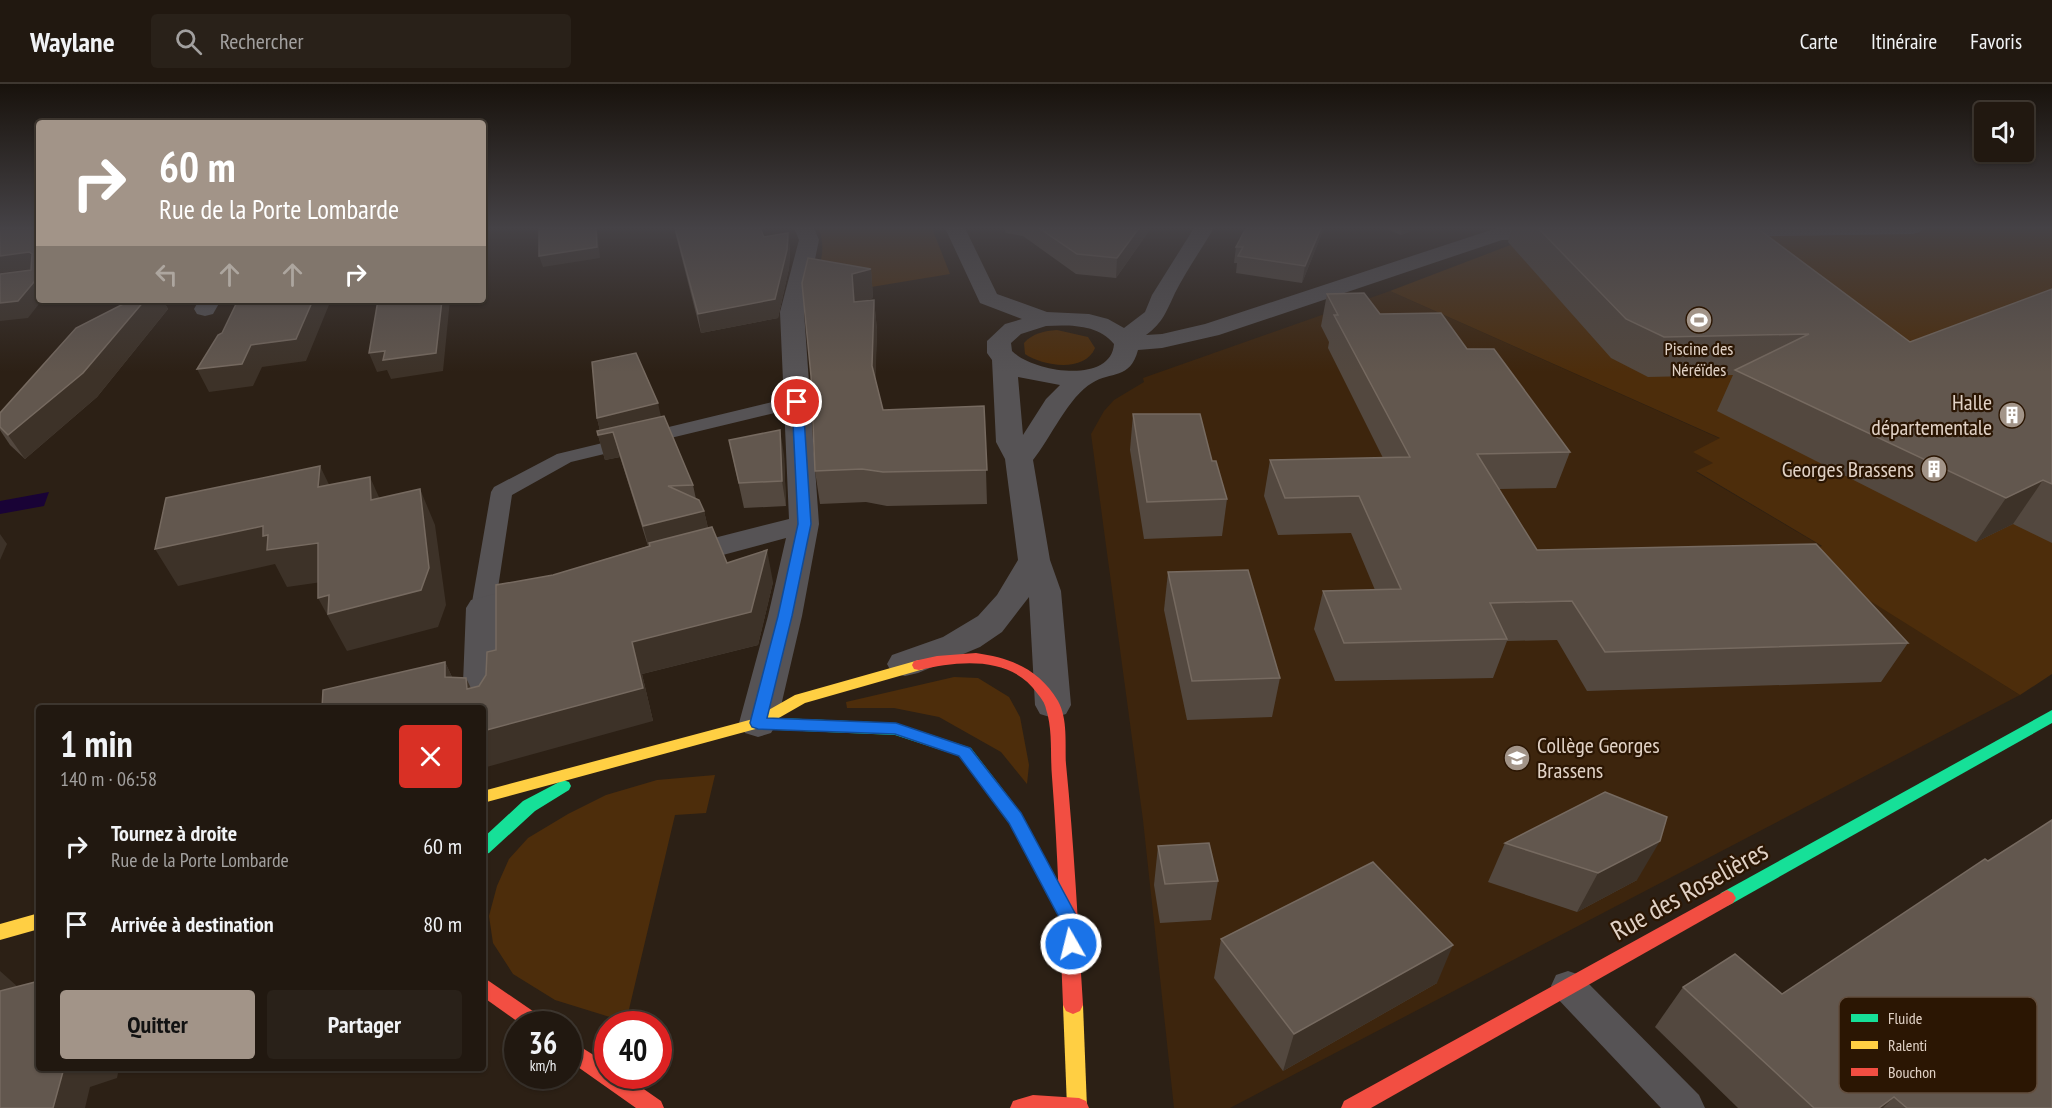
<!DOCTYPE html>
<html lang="fr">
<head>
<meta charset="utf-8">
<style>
  body { margin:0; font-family:"PT Sans Narrow",sans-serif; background:#292119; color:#f1f3f6; height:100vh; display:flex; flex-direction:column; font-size:22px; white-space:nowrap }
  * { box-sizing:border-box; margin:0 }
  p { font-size:20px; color:#a2a09f }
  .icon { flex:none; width:33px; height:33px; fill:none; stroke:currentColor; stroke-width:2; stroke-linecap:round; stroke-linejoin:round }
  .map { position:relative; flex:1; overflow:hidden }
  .details { position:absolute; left:36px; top:621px; width:450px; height:366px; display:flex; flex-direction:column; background:#211810; border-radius:6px; box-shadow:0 2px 4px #0004,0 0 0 2px #3e3730 }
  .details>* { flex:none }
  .guide { position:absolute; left:36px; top:36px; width:450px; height:183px; border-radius:6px; box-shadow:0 2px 4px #0004,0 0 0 2px #3e3730; background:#a29488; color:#fff; overflow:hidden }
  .controls { position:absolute; left:1974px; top:18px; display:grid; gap:12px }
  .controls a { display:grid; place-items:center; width:60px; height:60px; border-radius:6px; background:#211810; box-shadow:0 2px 4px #0004,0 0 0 2px #3e3730; font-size:30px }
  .speed { position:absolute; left:504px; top:927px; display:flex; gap:12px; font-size:30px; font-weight:700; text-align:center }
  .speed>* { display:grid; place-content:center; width:78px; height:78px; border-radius:50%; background:#211810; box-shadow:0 2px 4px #0004,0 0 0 2px #3e3730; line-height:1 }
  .speed small { font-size:15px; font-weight:400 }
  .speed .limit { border:9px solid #d22; background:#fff; color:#111 }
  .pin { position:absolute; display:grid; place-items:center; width:51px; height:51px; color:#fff; margin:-26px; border:3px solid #fff; border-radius:50%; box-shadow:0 2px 6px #0007 }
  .me { position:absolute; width:66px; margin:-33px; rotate:352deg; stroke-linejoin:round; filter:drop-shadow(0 0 4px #0008) }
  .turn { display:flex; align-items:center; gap:21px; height:126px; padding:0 24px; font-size:27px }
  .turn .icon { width:78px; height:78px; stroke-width:2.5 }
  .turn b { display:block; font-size:42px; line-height:51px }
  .lanes { display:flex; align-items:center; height:57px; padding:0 24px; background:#0003; justify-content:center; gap:30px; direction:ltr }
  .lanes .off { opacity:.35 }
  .round { display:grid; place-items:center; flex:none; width:63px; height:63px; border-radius:6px; background:#292119 }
  .head { display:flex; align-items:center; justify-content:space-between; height:102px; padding:0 24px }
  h1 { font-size:36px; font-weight:700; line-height:45px }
  .button { display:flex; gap:12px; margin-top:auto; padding:12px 24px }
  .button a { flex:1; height:69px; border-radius:6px; background:#a29488; color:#111; font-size:24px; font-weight:700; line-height:69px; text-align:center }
  .button a+a { background:#292119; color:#f1f3f6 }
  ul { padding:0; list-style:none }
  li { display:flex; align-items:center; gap:18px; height:78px; padding:0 24px }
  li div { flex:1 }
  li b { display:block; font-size:22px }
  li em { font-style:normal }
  header { display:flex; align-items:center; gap:36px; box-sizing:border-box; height:84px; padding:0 30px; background:#211810; border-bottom:2px solid #3e3730 }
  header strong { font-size:28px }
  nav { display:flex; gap:33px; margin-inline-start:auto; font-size:21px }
  .search { width:420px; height:54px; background:#292119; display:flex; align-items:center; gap:15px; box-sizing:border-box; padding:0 21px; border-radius:6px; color:#a2a09f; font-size:22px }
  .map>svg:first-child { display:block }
  .built { fill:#3d250d }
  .green { fill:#4d2d0b }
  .water { fill:#190336 }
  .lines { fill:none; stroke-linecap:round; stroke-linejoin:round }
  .lane { fill:#565355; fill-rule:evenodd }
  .street { fill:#565355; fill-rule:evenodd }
  .fast { fill:#16e098; fill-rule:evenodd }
  .slow { fill:#ffcf43; fill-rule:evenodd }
  .jam { fill:#f24e42; fill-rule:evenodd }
  .wall { fill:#53483f }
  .shaded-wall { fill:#3d3228 }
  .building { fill:#62574e; stroke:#766a60; stroke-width:1.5 }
  .route { fill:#1a73e8; stroke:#114b97; stroke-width:1.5 }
  .labels { text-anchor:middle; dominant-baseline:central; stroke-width:4.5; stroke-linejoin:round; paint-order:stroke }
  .far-poi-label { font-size:18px; fill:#e1d2c6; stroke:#2b1603 }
  .poi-label { font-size:22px; fill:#e1d2c6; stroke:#2b1603; text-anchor:end }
  .near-street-label { font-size:27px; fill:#e1d2c6; stroke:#2b1603 }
  .key { fill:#2b1603; stroke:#624e3e; stroke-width:1.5 }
  .key-label { font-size:16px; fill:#e1d2c6 }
</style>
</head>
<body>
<header>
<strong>Waylane</strong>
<div class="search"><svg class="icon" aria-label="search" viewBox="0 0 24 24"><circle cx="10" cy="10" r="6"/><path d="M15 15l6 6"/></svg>Rechercher</div>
<nav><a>Carte</a><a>Itinéraire</a><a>Favoris</a></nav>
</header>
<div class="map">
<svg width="2052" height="1024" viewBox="0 0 2052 1024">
  <rect width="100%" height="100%" fill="#2c2015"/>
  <polygon class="built" points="1390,207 1721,355 1694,368 1714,379 1696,388 1823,463 1801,473 2020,611 1230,1024 1174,1024 1143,736 1091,350 1104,327 1114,316 1144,298 1143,294"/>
  <g class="green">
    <path d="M818 144H932L950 190 853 206 815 199C820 181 827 162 818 144Z"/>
    <polygon points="1555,144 2052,144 2052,590 2020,611 1800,473 1822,462 1696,387 1713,379 1693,368 1720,354 1390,207"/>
    <path d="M1057 246 1088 253 1095 264C1085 289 1042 282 1025 270L1024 259C1033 249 1044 247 1057 246Z"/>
    <polygon points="954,593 978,594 1009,613 1020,633 1029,681 1027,700 1001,668 939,633 894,624 847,624 846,618"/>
    <polygon points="715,691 706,729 675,731 626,938 555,916 513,890 493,859 489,832 497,802 509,775 528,754 568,730 606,711 657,696"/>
  </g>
  <polygon class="water" points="49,408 44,422 0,430 0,417"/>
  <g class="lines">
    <g class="lane">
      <polygon points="797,312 804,314 807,318 804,322 571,378 512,411 495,524 492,530 483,532 474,530 471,524 491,408 494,403 557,370"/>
      <polygon points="1568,887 1580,891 1699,1011 1705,1024 1661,1024 1556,913 1551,902 1556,891"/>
    </g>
    <g class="street">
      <polygon points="794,144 814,144 819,156 804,228 819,440 802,532 777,639 771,649 758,653 745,649 739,639 768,532 786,454 678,483 667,480 662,473 667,466 789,435 780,228 799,156"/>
      <path d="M945 144H965L997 210 1047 228 1089 230 1108 235 1124 244 1145 228 1152 211 1194 144H1214C1201 166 1186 187 1175 209 1167 226 1163 239 1146 251L1162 250 1205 240 1497 144H1561L1565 149 1562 153 1555 155 1502 156 1219 251 1162 264 1138 266C1130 296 1111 287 1092 299 1069 312 1050 355 1033 376L1050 476 1061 507 1071 621 1066 630 1053 634 1040 630 1035 621 1029 513 1002 548 980 563 918 589 905 592 892 589 887 580 892 571 943 553 978 532 997 511 1018 476 1005 375 996 358 992 276 987 269V257L1005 240 1022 235 980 219ZM1046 242C1069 241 1098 240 1114 260 1111 301 1033 288 1012 267L1011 259 1021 250ZM1018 293 1060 301 1046 315 1023 351Z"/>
      <polygon points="1707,144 1923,144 1920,148 1913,150 1715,153 1708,151 1705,147"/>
      <polygon points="199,216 221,216 213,230 205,232 197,230 194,225"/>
      <polygon points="538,499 550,503 554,510 550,517 500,531 498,624 493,633 483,636 483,624 462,624 466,524 471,516"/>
    </g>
    <g class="fast">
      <polygon points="2052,626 2052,639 1733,819 1727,822 1721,819 1718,814 1721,809"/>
      <polygon points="758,633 896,639 971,664 1021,729 1071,823 1074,828 1071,833 1065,836 1059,833 1009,739 959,672 895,651 758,645 753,643 750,639 753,635"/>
      <polygon points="563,696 569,698 571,702 569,706 535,727 489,769 483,771 483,754 523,717"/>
    </g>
    <g class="slow">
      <polygon points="919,576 924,577 926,581 924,585 805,619 763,643 483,719 483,707 753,635 795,611"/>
      <polygon points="39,829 39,845 0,856 0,840"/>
      <polygon points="1073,912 1080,915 1083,921 1087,1024 1067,1023 1063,921 1066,915"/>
    </g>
    <g class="jam">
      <path d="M976 569C1011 574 1039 585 1058 617 1068 635 1065 660 1066 680 1074 760 1078 841 1083 921L1080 927 1073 930 1066 927 1063 921C1060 845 1058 769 1052 693 1050 671 1053 646 1046 625 1045 619 1041 614 1037 609 1010 571 958 577 919 586L914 585 912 581 914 577 937 572Z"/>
      <polygon points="1727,806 1733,809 1736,814 1733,819 1371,1024 1341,1024 1344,1017"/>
      <polygon points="483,893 543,934 546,940 521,940 483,913"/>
      <polygon points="568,955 608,980 608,992 625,992 661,1017 664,1024 636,1024 568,976"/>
      <polygon points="1033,1011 1079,1014 1086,1017 1089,1024 1010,1024 1013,1017"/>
    </g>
  </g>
  <g class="wall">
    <polygon points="674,144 760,144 764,153 788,149 790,167 789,184 778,234 701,249"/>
    <polygon points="1004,144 1151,144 1116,194 1076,190 1023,152 1006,149"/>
    <polygon points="1246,144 1324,144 1302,199 1236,189 1237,179 1234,179 1236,163"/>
    <polygon points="1385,144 1418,144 1401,151"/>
    <polygon points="1512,144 1757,144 1910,258 2052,205 2052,459 2013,440 1976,458 1717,327 1733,291 1648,293 1611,274 1508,158"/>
    <polygon points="808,174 871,185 873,214 862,217 874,216 877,246 875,296 883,326 984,322 987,420 887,422 866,418 820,420 815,387 811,292 802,199"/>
    <polygon points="1327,210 1380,230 1467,265 1570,368 1556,404 1499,405 1537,466 1908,559 1881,598 1587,607 1557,556 1507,557 1493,594 1335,597 1314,545 1323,507 1375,506 1351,449 1278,451 1264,412 1270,376 1383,374 1328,264 1329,258 1321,242"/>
    <polygon points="131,216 163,216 168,225 97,313 25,375 10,361 0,346 0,329"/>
    <polygon points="1133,330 1212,377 1227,415 1222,452 1144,455 1130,366"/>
    <polygon points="661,333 693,401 696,415 704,427 708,444 727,479 773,498 758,561 642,590 653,637 322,624 445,578 452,593 466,594 471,604 479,602 486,591 496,566 553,491 648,462 620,373 605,376 598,351 600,347 597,334"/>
    <polygon points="729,356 784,371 786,422 744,424"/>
    <polygon points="1168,488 1280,594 1272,633 1187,636 1164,526"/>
    <polygon points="1505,759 1637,796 1577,828 1488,798"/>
    <polygon points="1158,762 1218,797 1211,836 1160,839 1154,801"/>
    <polygon points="1221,855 1437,899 1283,987 1214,894"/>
    <polygon points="1683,903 1782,910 2052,1024 1738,1024 1655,943"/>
  </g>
  <g class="shaded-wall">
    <polygon points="596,144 597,144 600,174 543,183 539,172"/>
    <polygon points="1139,144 1151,144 1116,194 1117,174"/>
    <polygon points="1321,144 1324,144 1302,199 1305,182"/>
    <polygon points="1402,144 1418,144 1401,151"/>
    <polygon points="788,149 790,167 789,184 778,234 701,249 698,230"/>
    <polygon points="29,168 39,184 0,189 0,172"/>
    <polygon points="871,185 873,214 855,219 854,218 852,190"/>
    <polygon points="39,192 39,216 42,216 28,234 0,237 0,219"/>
    <polygon points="145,216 163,216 168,225 97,313 25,375 8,351"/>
    <polygon points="313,216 331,216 306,277 262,283 253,302 209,308 197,285 251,261"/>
    <polygon points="442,216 450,216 443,287 391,295 387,286 377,288 369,269 385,267"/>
    <polygon points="874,216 877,246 875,313 872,282"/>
    <polygon points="658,319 663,342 613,348 620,373 605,376 598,351 601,351 597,334"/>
    <polygon points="780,346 784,371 786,422 782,397"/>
    <polygon points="320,382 337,417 318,403"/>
    <polygon points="370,393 386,429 371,416"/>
    <polygon points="2043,396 2013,440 1976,458 2006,414"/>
    <polygon points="420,405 435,441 446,521 438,543 347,567 318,514 329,511"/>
    <polygon points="704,427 710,453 650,468 643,442"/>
    <polygon points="263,442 318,459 336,496 287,503 275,480 178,502 155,465"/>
    <polygon points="0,450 7,460 0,476"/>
    <polygon points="767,466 773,498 758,561 642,590 653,637 483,684 483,647 632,558"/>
    <polygon points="445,578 460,610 445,593"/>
    <polygon points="466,594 480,624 467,605"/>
    <polygon points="1660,757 1637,796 1577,828 1598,789"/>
    <polygon points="1453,861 1437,899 1283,987 1294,950"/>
    <polygon points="0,887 18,903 0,929"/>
    <polygon points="64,984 119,984 117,994 90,1003 85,1024 53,1024"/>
    <polygon points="1894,1013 1883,1024 1879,1024"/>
  </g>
  <g class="building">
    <polygon points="0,144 39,144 39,192 18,217 0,219 0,190 31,186 32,170 29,168 0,172"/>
    <polygon points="539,144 596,144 597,163 539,172"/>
    <polygon points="675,144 760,144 764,153 788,149 787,166 775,215 698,230"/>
    <polygon points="1039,144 1139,144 1117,174 1077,170"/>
    <polygon points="1246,144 1321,144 1305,182 1238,172 1243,163 1236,163"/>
    <polygon points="1538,144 1757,144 1910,258 2052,205 2052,400 2043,396 2006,414 1735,286 1809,250 1664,253 1626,235"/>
    <polygon points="808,174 871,185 852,190 854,218 874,216 872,282 883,326 984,322 987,386 883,388 862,385 815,387 811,292 802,199"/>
    <polygon points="1364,209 1380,230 1441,229 1467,265 1494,265 1570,368 1477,370 1537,466 1816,460 1908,559 1605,568 1572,517 1490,519 1507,555 1344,559 1323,507 1401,505 1359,412 1285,414 1270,376 1410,373 1334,231 1338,231 1327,210"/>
    <polygon points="131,216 145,216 83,289 8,351 0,343 0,329 76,244"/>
    <polygon points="238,216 313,216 296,255 251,261 242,280 197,285 218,251 222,249"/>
    <polygon points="378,216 442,216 436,269 383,276 385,267 369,269"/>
    <polygon points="636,269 658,319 597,334 592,278"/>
    <polygon points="1133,330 1200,330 1212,377 1216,377 1227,415 1147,418"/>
    <polygon points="664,332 693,401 668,402 699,416 704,427 643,442 613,348 598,351 597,347"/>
    <polygon points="780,346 782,397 739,399 729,356"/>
    <polygon points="320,382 318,403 370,393 371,416 420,405 429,484 421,506 328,530 329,511 318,514 318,459 267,466 268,451 263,452 263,442 155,465 166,414"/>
    <polygon points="712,443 727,479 767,466 751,528 632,558 643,604 483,647 483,624 322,624 323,606 445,578 445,593 466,594 467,605 479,602 486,591 487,568 496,566 496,501 553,491 650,462 649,459"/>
    <polygon points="1248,486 1280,594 1192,597 1168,488"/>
    <polygon points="1605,708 1667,733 1660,757 1598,789 1505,759"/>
    <polygon points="2052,736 2052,1024 1907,1024 1894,1013 1879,1024 1814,1024 1683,903 1735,870 1782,910 1985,775 1988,777"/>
    <polygon points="1209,759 1218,797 1165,800 1158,762"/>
    <polygon points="1373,778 1453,861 1294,950 1221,855"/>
    <polygon points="39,897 39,984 64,984 53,1024 0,1024 0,907"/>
  </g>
  <linearGradient id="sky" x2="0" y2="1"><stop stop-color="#18120c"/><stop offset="0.5" stop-color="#454246"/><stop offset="1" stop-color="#454246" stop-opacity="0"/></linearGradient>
  <rect width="2052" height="288" fill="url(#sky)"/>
  <path class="route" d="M797 315 803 318 811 440 792 532 767 634 896 639 970 664 1021 729 1076 831C1081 840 1082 856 1077 866L1071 868 1064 866 1062 860 1061 837 1009 739 959 672 895 650 758 645 752 643 750 639 778 532 798 440 792 318Z"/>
  <defs>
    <symbol id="stadium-disc" viewBox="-11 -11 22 22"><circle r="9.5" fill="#a29488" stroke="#2b1603"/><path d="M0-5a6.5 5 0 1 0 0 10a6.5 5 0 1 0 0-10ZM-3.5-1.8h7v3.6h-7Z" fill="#fff"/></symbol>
    <symbol id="building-disc" viewBox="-11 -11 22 22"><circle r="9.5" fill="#a29488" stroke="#2b1603"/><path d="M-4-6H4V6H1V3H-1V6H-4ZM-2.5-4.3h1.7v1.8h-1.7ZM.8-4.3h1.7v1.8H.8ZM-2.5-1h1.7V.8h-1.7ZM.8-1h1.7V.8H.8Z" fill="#fff"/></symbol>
    <symbol id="school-disc" viewBox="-11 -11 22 22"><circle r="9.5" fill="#a29488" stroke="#2b1603"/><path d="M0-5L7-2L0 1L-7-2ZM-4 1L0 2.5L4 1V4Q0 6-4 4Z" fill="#fff"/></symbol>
  </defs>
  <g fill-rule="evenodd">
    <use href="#stadium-disc" x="1684" y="221" width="30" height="30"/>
    <use href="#building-disc" x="1997" y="316" width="30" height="30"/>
    <use href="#building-disc" x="1919" y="370" width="30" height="30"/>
    <use href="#school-disc" x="1502" y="659" width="30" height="30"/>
  </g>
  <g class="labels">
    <g class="far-poi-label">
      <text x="1699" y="264">Piscine des<tspan x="1699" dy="21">Néréïdes</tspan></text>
    </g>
    <g class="poi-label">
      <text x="1992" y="318">Halle<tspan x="1992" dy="25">départementale</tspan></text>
      <text x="1914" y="385">Georges Brassens</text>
      <text x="1537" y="661" text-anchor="start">Collège Georges<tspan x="1537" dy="25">Brassens</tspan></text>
    </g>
    <g class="near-street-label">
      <text transform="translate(1689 806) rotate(-29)">Rue des Roselières</text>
    </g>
  </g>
  <rect x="1839" y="913" width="198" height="96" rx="9" class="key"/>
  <rect x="1851" y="930" width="27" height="8" fill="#16e098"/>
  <rect x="1851" y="957" width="27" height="8" fill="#ffcf43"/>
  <rect x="1851" y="984" width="27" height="8" fill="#f24e42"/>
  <g class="key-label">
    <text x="1888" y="940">Fluide</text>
    <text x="1888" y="967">Ralenti</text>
    <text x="1888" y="994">Bouchon</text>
  </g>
</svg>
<div class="controls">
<a><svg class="icon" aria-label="sound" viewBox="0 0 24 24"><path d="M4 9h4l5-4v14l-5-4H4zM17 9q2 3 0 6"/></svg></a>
</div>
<div class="speed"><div>36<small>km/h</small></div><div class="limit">40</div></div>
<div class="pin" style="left:797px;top:318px;background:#d93025"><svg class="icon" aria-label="arrive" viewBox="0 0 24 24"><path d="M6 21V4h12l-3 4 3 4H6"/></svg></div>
<svg class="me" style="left:1071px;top:860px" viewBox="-20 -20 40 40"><circle r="17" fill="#1a73e8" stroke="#fff" stroke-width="3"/><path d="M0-11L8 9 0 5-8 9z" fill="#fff"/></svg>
<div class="guide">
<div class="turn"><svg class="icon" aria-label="right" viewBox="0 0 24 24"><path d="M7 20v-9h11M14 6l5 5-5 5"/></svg><div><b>60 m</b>Rue de la Porte Lombarde</div></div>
<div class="lanes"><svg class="icon off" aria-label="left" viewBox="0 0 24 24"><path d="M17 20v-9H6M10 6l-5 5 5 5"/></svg><svg class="icon off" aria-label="ahead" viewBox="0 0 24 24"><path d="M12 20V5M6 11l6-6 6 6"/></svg><svg class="icon off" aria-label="ahead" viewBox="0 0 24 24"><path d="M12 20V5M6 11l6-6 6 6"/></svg><svg class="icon" aria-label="right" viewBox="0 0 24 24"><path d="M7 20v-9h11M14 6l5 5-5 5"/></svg></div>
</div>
<section class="details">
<div class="head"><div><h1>1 min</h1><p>140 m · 06:58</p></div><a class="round" style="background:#d93025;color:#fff"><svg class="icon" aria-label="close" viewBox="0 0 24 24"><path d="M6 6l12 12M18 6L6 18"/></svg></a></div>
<ul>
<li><svg class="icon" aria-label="right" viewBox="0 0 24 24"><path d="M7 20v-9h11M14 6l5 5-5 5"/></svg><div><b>Tournez à droite</b><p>Rue de la Porte Lombarde</p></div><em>60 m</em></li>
<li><svg class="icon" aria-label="arrive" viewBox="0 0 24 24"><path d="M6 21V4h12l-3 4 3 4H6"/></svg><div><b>Arrivée à destination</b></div><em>80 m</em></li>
</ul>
<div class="button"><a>Quitter</a><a>Partager</a></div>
</section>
</div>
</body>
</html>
